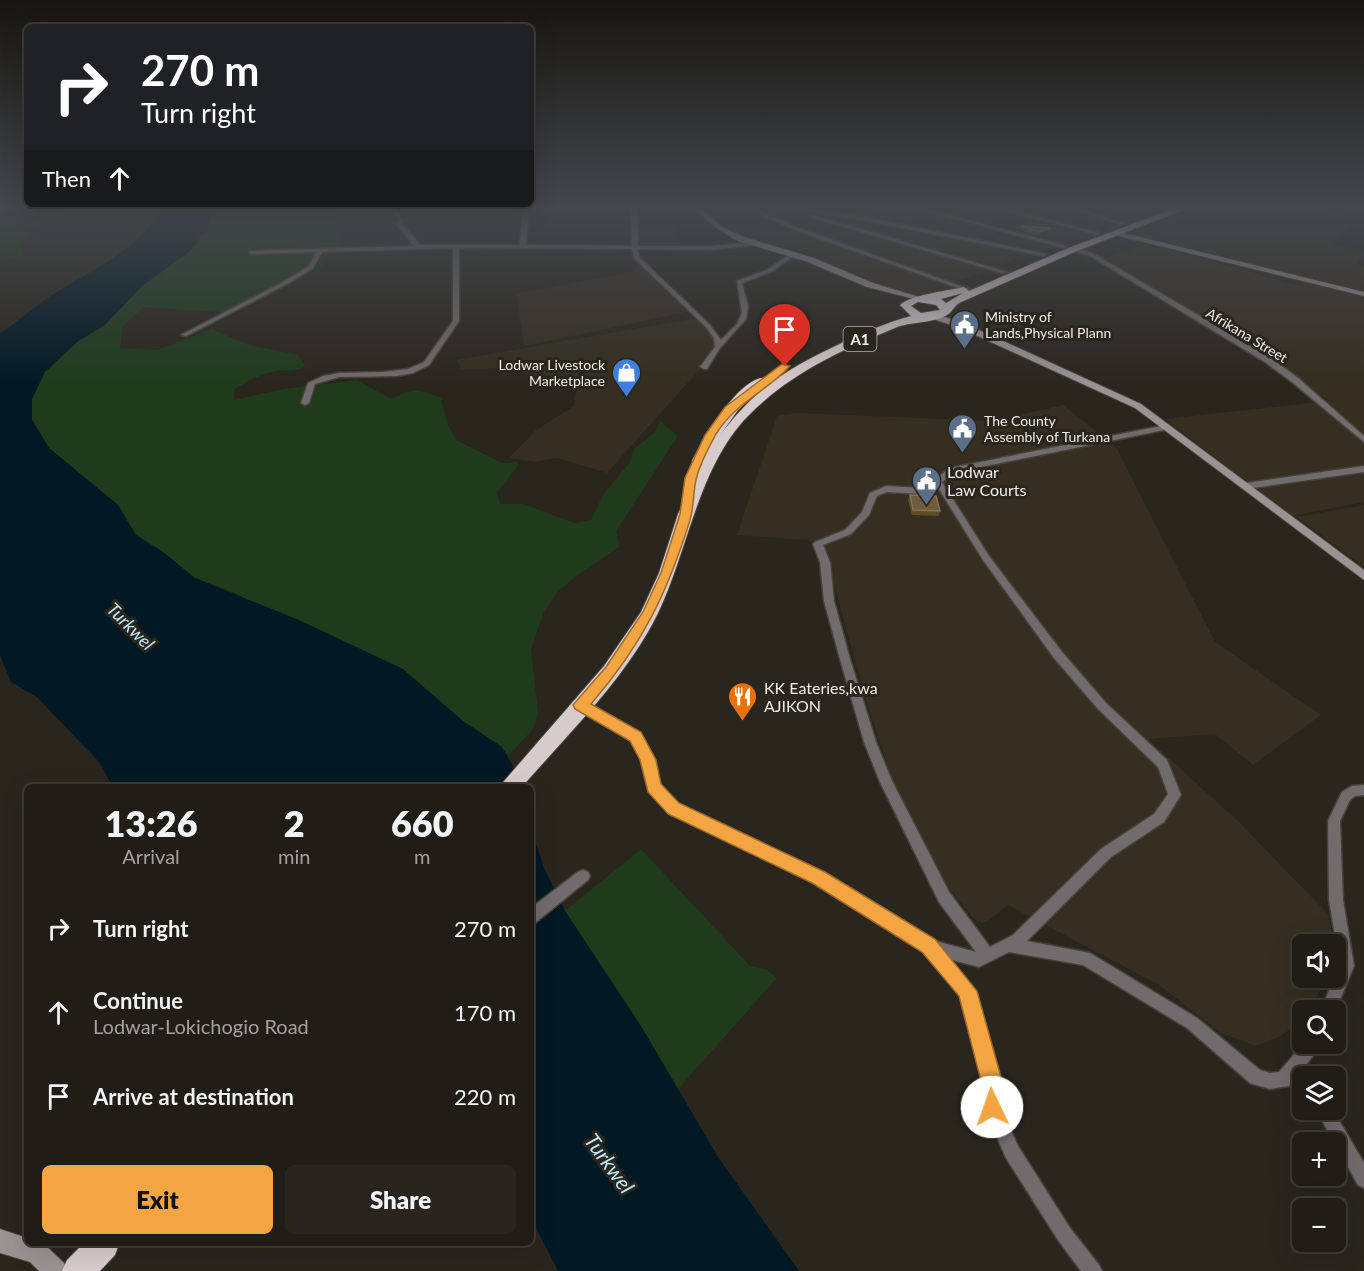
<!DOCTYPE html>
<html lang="en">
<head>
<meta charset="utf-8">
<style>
  body { margin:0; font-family:Lato,sans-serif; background:#28251f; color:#f1f3f6; height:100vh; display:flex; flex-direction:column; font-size:22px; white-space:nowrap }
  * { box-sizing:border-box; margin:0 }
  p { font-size:20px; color:#a2a1a1 }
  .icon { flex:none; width:33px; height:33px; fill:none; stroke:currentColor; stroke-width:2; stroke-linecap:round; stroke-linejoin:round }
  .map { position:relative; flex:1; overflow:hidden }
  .drawer { position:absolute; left:24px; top:784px; width:510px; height:462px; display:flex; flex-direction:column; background:#201c16; border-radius:9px; box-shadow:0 6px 24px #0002,0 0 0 2px #3d3a35 }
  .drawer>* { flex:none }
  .guide { position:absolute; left:24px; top:24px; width:510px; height:183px; border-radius:9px; box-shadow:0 6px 24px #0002,0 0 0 2px #3d3a35; background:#202124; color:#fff; overflow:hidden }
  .buttons { position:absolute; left:1292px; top:934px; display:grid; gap:12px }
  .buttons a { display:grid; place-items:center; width:54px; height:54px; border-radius:9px; background:#201c16; box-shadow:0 6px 24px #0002,0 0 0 2px #3d3a35; font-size:30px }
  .pin { position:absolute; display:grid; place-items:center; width:51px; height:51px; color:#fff; margin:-62px -26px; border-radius:50% 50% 50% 0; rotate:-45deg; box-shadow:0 0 6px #0007 }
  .pin .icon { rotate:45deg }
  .me { position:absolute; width:66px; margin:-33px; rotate:357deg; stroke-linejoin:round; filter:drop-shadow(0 0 4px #0008) }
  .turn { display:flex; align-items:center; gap:21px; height:126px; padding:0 18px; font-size:27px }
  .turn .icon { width:78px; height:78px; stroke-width:2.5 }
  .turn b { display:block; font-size:42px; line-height:51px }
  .then { display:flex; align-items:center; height:57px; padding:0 18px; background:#0003; gap:12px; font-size:22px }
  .eta { display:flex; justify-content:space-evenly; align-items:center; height:102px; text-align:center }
  .eta b { font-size:36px; font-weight:800; line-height:42px }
  .primary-button { display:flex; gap:12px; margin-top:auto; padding:12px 18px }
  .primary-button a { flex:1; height:69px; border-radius:9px; background:#f2a541; color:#111; font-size:24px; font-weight:800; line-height:69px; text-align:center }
  .primary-button a+a { background:#28251f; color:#f1f3f6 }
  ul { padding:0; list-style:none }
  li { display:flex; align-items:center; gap:18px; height:84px; padding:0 18px }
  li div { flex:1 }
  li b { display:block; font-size:22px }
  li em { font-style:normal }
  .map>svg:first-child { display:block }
  .built { fill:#352e21 }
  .green { fill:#1f3b1c }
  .water { fill:#001924 }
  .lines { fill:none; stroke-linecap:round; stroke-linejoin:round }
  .street-casing { stroke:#46423a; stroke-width:3 }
  .secondary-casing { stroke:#46423a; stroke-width:2 }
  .highway-casing { stroke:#46423a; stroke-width:2 }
  .street { fill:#706b6c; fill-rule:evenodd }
  .secondary { fill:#9a9293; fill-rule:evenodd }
  .highway { fill:#d8cbce; fill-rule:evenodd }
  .wall { fill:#5f4c27 }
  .shaded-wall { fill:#43361b }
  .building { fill:#6e5d3c; stroke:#827457; stroke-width:1.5 }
  .route { fill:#f2a541; stroke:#9d6b2a; stroke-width:1.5 }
  .labels { text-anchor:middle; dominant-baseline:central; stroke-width:6; stroke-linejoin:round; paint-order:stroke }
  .far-poi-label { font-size:14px; fill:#efede8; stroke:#2a261e; text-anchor:start }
  .far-street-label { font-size:14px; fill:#efede8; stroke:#2a261e }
  .shield { fill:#2a261e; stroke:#b4b1ab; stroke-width:1.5 }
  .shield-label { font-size:15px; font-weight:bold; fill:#efede8 }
  .poi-label { font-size:16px; fill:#efede8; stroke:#2a261e; text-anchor:start }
  .water-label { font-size:18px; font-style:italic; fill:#bae7fa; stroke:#2a261e }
  .near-water-label { font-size:21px; font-style:italic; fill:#bae7fa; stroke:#2a261e }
</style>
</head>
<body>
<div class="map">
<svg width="1364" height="1271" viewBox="0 0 1364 1271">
  <rect width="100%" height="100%" fill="#2a261e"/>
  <g class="built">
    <polygon points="226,207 286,207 269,216 230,223"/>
    <polygon points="636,207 671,207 681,245 639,245"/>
    <polygon points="702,207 746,209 961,289 933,302 893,289 799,251 733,233"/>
    <polygon points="793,207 985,207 1023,216 984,240"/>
    <polygon points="996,207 1068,207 1101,219 1086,229"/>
    <polygon points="1078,207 1151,207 1117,217 1098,215"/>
    <polygon points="1198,207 1317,207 1361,219 1332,243 1364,252 1357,264 1364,266 1364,293 1129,235"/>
    <polygon points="753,208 790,210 990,270 953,282 781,221"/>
    <polygon points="825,214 995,245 1016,253 1016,258 994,268 850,227 822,217"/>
    <polygon points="1028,218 1086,232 1089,236 1040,251 991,241"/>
    <polygon points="1147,244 1301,286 1306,282 1364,297 1364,502 1292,516 1165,419 1329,401 1296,376 1101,259"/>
    <polygon points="641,265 691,311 524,346 516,294 635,271 636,266"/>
    <polygon points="697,318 710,330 715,345 709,359 607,473 557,458 534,462 509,458 536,430 574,406 577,387 503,368 462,369 457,360"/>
    <polygon points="1063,405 1116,447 1215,642 1321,715 1253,765 1215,734 1148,739 1240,823 1329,915 1333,945 1302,945 1302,978 1325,978 1311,1011 1302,1011 1302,1021 1279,1037 1256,1046 1221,1033 1159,985 1008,905 989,920 982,923 974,919 939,876 899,800 866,700 822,541 737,535 777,416 797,413 994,421"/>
    <polygon points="1364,505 1364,567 1297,517"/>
  </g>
  <g class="green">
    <path d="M0 207H102C69 213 31 214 20 251L23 255 0 260Z"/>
    <path d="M218 207H226L230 223 269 216 286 207H315V213L335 214 339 246 331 247 322 266 232 313 144 307 123 326 120 348 157 350 212 329 248 345 298 355 305 366C293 373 284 368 271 372 258 375 247 382 235 389L234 400 284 389 357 380 391 399C413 388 419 389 441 398L447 423 456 440 502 463 516 462 519 465 497 492 500 504H523L574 523 591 520 603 495 630 462 634 449 655 432 660 421 678 436 616 531 620 546 575 577 558 591 544 612 531 649 538 713 533 729 508 756 502 747 463 721 233 592 195 578 163 552 136 535 118 505 49 448 32 419V399L45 372 77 342 118 311 142 286 189 252 201 234 209 230 207 226Z"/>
    <polygon points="641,849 750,966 767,970 777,978 678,1089 641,1026 565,911"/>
  </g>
  <g class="water">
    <path d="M161 207H218L207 226 210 230 201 234 197 244 189 252 142 286 105 325 77 342 45 372 32 399V420L49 448 118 505 136 535 163 552 195 578 299 620 403 669 463 721 502 747 512 764 519 787H113L99 762 37 697 11 682 0 655V333C17 323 32 308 49 297 81 276 148 245 161 207Z"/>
    <polygon points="531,828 544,868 565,911 641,1026 718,1157 799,1271 558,1271 531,1218"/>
  </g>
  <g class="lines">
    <defs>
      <g id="street">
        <polygon points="388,207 393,207 404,220 402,224 420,245 520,245 523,207 529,207 526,245 632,246 631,207 637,207 638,246 712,246 756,242 756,244 754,245 712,250 638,249 639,257 710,325 721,340 737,324 742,313 737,281 767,270 791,253 796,254 771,272 742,283 748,306 746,319 720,348 707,369 704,369 700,367 715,347 714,338 706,327 634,258 632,249 459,248 459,321 429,365 413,373 397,376 339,377 315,384 309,403 305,405 301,403 308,383 323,376 339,373 383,372 408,369 424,362 453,321 453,248 322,252 313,268 289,283 186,336 181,335 285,281 309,266 316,252 251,254 249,253 249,251 414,246 396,224 399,221"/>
        <polygon points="746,207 753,207 796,227 969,289 964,290 792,229"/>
        <polygon points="777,207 792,207 861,216 1046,254 1043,256 861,220"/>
        <polygon points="910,207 919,207 1067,246 1064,248"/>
        <polygon points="992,207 1001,207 1101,233 1098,235"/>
        <polygon points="1070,207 1078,207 1124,224 1119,225"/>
        <polygon points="810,215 814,215 1007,272 1002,273 810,217"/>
        <polygon points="1074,247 1094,254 1271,358 1298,378 1364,436 1364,442 1292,382 1265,362 1090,256 1072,250 1072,248"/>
        <path d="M1166 425 1170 427 1169 429 956 472 942 482 989 556 1062 652 1106 703 1167 760 1181 795 1164 822 1111 857 1027 941 1090 953 1197 1018 1260 1070 1270 1073 1279 1072 1303 1044H1321L1318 1049 1306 1065 1312 1077H1302V1084L1298 1083 1295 1077 1289 1086 1270 1089 1250 1083 1187 1028 1083 965 1009 952 979 967 949 959 972 986 974 991 998 1077 1000 1106 1018 1146 1070 1228 1099 1265 1102 1271H1081L1058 1240 1006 1158 984 1107 982 1077 961 995 924 951 813 881 669 812 650 791 642 760 632 739 577 708 575 705 577 702H585L640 733 654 760 660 785 677 804 823 873 932 940 976 952 939 902 880 782 864 742 840 659 824 601 820 562 813 544 815 542 845 530 862 512 870 493 886 486 923 488 950 468ZM937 486 983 560 1054 658 1098 709 1158 767 1168 794 1154 814 1101 849 1013 935 990 947 949 892 892 781 876 742 850 659 834 601 830 562 823 545 851 534 869 515 877 496 887 492 925 494Z"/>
        <polygon points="1364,466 1364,472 1246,489 1242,486 1246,483"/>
        <polygon points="1364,785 1364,795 1355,796 1350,800 1340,821 1343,900 1354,966 1335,1012 1335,1011 1320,1011 1340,966 1329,900 1328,821 1342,792 1352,786"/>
        <polygon points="583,870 588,872 590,876 588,880 536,922 531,924 531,908 578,872"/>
        <polygon points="1316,1110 1333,1110 1364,1163 1364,1188 1358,1185"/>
      </g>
      <g id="secondary">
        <polygon points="692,207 699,207 722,227 744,237 814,258 873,283 926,299 922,301 867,287 808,262 738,241 718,229"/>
        <polygon points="1115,231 1364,292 1364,296 1115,235"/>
        <polygon points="933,313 966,324 1141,404 1364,570 1364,580 1135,408 960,328 930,318 930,314"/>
        <polygon points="0,1229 27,1238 27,1244 45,1245 64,1263 68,1271 39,1271 30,1262 0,1253"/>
      </g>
      <g id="highway">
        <path d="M1178 207H1191L1077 251 959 303C953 308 952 312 947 315 932 324 911 321 895 328 841 350 789 374 748 416 698 467 688 551 658 613 627 677 568 734 521 788H498L604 666 641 612 659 573 678 514 702 464H694L692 461C702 441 741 373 767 378L769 381 738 410 716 441C754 388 788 368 846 341 868 331 888 322 911 316L900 305C910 295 947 291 964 287L969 291 1071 247ZM963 293 946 303 941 299ZM918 302 936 305 940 310 921 313 911 306Z"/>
        <polygon points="83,1244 119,1244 115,1255 100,1271 62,1271 67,1260"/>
      </g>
    </defs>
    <use href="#street" class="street-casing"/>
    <use href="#secondary" class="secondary-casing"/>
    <use href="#highway" class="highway-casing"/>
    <use href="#street" class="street"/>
    <use href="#secondary" class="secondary"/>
    <use href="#highway" class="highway"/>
  </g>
  <g class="wall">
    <polygon points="1021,226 1049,232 1039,236 1020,230"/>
    <polygon points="910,495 940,511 939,516 912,515 908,500"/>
  </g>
  <polygon class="shaded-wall" points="1051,228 1049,232 1039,236 1040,232"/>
  <g class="building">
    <polygon points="1021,226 1051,228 1040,232"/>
    <polygon points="910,495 936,496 940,511 913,510"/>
  </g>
  <linearGradient id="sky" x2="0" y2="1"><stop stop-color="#171510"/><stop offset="0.54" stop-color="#44474c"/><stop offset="1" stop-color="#44474c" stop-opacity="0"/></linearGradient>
  <rect width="1364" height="385" fill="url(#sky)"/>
  <path class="route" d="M782 364 790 366C766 392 736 402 716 434 709 447 699 465 696 480 693 493 694 507 690 520 667 594 642 645 591 704L641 732 656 760 661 784 679 803 825 872 935 939 977 991 1001 1077 1003 1107 1000 1115 992 1118 985 1115 981 1107 980 1077 959 996 922 952 812 883 668 814 648 792 640 760 630 741 575 709 573 705 606 667 643 612 661 573 680 514 685 478 705 435 725 407Z"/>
  <defs>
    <symbol id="civic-pin" viewBox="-11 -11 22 30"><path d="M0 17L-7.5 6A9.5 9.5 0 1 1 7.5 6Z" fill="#5c6f8a" stroke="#2a261e"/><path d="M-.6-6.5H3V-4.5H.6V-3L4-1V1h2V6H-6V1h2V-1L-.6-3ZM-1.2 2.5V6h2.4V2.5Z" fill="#fff"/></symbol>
    <symbol id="shop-pin" viewBox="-11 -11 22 30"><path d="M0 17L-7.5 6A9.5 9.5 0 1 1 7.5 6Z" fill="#3f7fe0" stroke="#2a261e"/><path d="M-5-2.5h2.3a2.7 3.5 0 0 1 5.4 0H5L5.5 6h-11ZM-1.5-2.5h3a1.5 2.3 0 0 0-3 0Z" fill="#fff"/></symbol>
    <symbol id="restaurant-pin" viewBox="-11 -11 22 30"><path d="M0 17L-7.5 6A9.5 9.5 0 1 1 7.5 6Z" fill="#e8710a" stroke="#2a261e"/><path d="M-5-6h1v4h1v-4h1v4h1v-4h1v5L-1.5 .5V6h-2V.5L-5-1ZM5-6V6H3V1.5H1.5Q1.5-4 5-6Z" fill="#fff"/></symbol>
  </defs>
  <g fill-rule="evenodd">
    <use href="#civic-pin" x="948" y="308" width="33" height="45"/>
    <use href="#shop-pin" x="610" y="356" width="33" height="45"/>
    <use href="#civic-pin" x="946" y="412" width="33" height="45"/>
    <use href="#civic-pin" x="910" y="464" width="33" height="45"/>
    <use href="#restaurant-pin" x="726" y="680" width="33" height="45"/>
  </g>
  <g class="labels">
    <g class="far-poi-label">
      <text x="985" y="316">Ministry of<tspan x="985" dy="16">Lands,Physical Plann</tspan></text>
      <text x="605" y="364" text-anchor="end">Lodwar Livestock<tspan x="605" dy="16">Marketplace</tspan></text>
      <text x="984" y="420">The County<tspan x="984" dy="16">Assembly of Turkana</tspan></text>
    </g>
    <g class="far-street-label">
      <text transform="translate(1247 335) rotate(31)">Afrikana Street</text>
    </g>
    <rect class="shield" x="843.5" y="327" width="33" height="24" rx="4.5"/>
    <g class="shield-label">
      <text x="860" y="339">A1</text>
    </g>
    <g class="poi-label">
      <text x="947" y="471">Lodwar<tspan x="947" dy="18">Law Courts</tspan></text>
      <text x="764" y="687">KK Eateries,kwa<tspan x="764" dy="18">AJIKON</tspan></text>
    </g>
    <g class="water-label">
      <text transform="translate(131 626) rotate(45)">Turkwel</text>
    </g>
    <g class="near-water-label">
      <text transform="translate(610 1163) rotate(54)">Turkwel</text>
    </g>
  </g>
</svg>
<div class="buttons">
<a><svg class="icon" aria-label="sound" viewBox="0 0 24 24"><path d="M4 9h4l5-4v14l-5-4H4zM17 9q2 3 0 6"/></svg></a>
<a><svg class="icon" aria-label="search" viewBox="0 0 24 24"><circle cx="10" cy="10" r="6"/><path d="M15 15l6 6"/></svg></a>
<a><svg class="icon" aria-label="layers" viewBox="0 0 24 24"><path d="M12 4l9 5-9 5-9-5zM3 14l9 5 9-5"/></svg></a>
<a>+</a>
<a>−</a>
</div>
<div class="pin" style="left:785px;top:366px;background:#d93025"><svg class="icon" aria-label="arrive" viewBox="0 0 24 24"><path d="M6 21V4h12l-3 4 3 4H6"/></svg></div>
<svg class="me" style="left:992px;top:1107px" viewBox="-20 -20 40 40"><circle r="19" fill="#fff"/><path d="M0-13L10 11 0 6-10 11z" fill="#f2a541"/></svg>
<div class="guide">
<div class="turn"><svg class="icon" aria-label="right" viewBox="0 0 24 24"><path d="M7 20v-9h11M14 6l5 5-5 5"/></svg><div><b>270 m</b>Turn right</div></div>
<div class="then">Then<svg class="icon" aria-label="ahead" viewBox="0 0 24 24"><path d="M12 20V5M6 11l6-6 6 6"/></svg></div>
</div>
<section class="drawer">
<div class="eta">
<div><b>13:26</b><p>Arrival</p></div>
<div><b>2</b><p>min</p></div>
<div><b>660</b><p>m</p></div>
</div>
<ul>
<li><svg class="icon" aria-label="right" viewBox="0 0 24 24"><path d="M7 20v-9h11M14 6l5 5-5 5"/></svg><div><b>Turn right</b></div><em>270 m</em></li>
<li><svg class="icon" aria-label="ahead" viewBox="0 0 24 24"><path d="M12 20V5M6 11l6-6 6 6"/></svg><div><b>Continue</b><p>Lodwar-Lokichogio Road</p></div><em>170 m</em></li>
<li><svg class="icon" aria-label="arrive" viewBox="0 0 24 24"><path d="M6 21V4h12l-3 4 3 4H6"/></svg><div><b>Arrive at destination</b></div><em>220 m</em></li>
</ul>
<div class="primary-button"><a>Exit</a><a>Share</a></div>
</section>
</div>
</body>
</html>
